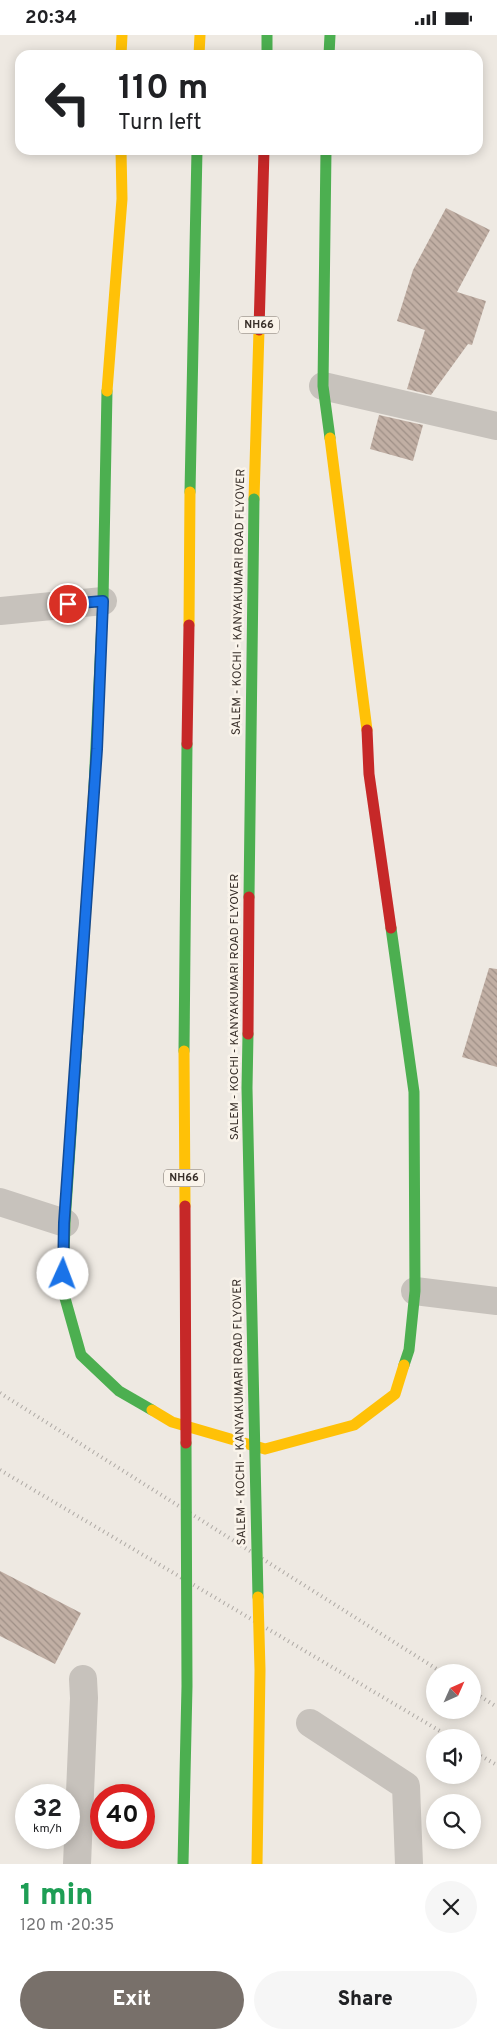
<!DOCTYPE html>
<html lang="en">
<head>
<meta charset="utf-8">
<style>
  body { margin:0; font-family:Overpass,sans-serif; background:#f6f6f6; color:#202124; height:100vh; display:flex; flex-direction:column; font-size:19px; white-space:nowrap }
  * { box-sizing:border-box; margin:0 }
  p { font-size:16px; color:#757577 }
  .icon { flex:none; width:28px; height:28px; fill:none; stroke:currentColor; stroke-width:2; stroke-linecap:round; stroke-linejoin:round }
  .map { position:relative; height:1829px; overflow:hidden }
  .side { display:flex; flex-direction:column; background:#fff; flex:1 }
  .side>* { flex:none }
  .guide { position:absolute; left:15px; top:15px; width:468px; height:105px; border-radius:15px; box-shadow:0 2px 12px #0003; background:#fff; color:#202124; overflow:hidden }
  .needle { width:32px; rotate:45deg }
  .buttons { position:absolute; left:426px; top:1629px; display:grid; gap:10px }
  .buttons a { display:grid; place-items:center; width:55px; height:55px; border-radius:50%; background:#fff; box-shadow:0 2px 12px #0003; font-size:25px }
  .speed { position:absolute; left:15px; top:1749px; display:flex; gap:10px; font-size:25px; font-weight:700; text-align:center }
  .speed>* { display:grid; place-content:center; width:65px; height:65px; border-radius:50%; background:#fff; box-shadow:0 2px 12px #0003; line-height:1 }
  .speed small { font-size:12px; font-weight:400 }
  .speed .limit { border:8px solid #d22; background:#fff; color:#111 }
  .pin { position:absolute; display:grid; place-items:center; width:42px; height:42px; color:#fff; margin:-21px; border:2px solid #fff; border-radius:50%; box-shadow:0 1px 5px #0007 }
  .me { position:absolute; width:55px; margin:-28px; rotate:2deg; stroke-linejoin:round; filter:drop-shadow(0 0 4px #0008) }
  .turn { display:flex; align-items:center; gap:18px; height:105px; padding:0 20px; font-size:22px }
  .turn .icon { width:65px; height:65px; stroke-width:2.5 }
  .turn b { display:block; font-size:35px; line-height:42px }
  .round { display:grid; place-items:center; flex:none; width:52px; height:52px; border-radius:26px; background:#f6f6f6 }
  .overview { display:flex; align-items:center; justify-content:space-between; height:85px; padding:0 20px }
  h1 { font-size:30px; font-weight:800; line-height:38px; color:#1e9e55 }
  .primary-button { display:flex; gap:10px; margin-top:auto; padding:10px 20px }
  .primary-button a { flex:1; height:58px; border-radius:30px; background:#78706a; color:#fff; font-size:20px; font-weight:800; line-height:58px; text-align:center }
  .primary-button a+a { background:#f6f6f6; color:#202124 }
  .status { display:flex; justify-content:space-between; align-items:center; height:35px; padding:0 25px; background:#fff; direction:ltr }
  .status svg { height:14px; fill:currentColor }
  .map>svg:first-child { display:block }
  .building { fill:url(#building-back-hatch) }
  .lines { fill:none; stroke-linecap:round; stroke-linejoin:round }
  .street { stroke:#c7c2bc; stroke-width:28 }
  .fast { stroke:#4caf50; stroke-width:11 }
  .slow { stroke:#ffc107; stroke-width:11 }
  .jam { stroke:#c62828; stroke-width:11 }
  .rail { stroke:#afaaa5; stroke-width:4; stroke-dasharray:1 4; stroke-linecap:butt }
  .fast-bridge { stroke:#4caf50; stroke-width:11 }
  .slow-bridge { stroke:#ffc107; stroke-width:11 }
  .jam-bridge { stroke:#c62828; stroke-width:11 }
  .route-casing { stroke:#114b97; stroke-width:12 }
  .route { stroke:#1a73e8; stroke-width:9 }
  .labels { text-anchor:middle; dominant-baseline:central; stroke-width:5; stroke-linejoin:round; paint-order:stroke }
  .shield { fill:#faf4eb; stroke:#726a63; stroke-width:1 }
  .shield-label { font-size:11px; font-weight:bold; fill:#382f29 }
  .street-label { font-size:12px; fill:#382f29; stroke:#faf4eb }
</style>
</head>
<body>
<div class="status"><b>20:34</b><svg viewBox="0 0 49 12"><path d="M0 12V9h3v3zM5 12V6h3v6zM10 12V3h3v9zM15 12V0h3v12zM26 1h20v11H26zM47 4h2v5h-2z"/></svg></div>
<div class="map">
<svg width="497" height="1829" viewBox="0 0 497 1829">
  <defs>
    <pattern id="building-back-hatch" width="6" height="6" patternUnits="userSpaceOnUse" patternTransform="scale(1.25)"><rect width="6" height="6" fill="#c1afa4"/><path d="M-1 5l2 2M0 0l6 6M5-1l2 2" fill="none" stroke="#9e8f86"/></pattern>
  </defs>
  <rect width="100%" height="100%" fill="#eee9e2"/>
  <g class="building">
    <polygon points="446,173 490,195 457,257 486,266 472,310 468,309 431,360 407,354 425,295 397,286 413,235"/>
    <polygon points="379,380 423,390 413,426 370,414"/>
    <polygon points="489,933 497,934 497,1032 462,1022"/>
    <polygon points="0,1536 81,1578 55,1629 0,1601"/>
  </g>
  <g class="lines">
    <g class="street">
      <polyline points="323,351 497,391"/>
      <polyline points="0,576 103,566"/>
      <polyline points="0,1167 65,1188"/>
      <polyline points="415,1256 497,1266"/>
      <polyline points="310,1688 406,1751 409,1829"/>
      <polyline points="77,1829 84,1663 83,1644"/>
    </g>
    <g class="fast">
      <polyline points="267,0 267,20"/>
      <polyline points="329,20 330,0"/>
      <polyline points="326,115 323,351 330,403"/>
      <polyline points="190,457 197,115"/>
      <polyline points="94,752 103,566 107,356"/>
      <polyline points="391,893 414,1057 415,1256 409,1315 404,1330"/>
      <polyline points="79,978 65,1188 63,1256 81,1320 119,1356 152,1375"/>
    </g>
    <g class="slow">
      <polyline points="121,20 122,0"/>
      <polyline points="199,20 200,0"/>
      <polyline points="107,356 122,164 121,115"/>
      <polyline points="330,403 367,695"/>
      <polyline points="254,464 259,295"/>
      <polyline points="79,978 94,752"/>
      <polyline points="152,1375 172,1387 265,1414 354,1390 395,1359 404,1330"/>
    </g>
    <g class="jam">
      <polyline points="259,295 264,115"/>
      <polyline points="367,695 369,739 391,893"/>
    </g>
    <g class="rail">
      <polyline points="0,1358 443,1638"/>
      <polyline points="0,1435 450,1702"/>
      <polyline points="472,1656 497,1672"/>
      <polyline points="472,1716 497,1730"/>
    </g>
    <g class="fast-bridge">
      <polyline points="249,862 254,464"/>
      <polyline points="248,999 247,1053 258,1562"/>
      <polyline points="184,1016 187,709"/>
      <polyline points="183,1829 187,1651 186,1408"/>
    </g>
    <g class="slow-bridge">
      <polyline points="189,590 190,457"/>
      <polyline points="184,1016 185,1171"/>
      <polyline points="257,1829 260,1635 258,1562"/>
    </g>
    <g class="jam-bridge">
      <polyline points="187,709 189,590"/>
      <polyline points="248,999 249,862"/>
      <polyline points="185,1171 186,1408"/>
    </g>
  </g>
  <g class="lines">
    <defs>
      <polyline id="route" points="63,1239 64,1188 97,714 103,566 68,569"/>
    </defs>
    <use href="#route" class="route-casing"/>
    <use href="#route" class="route"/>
  </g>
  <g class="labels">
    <g class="shield">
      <rect x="239" y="281.5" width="40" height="17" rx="4"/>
      <rect x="164" y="1134.5" width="40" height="17" rx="4"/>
    </g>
    <g class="shield-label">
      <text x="259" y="290">NH66</text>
      <text x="184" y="1143">NH66</text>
    </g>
    <g class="street-label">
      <text transform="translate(239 567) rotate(-89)">SALEM - KOCHI - KANYAKUMARI ROAD FLYOVER</text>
      <text transform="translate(235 972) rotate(-90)">SALEM - KOCHI - KANYAKUMARI ROAD FLYOVER</text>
      <text transform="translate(240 1377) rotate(-91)">SALEM - KOCHI - KANYAKUMARI ROAD FLYOVER</text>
    </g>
  </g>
</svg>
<div class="buttons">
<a><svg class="needle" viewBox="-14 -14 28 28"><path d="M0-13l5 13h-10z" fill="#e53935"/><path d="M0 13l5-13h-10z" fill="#757577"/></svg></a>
<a><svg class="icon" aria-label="sound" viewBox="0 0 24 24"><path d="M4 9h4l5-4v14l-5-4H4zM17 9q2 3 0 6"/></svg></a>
<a><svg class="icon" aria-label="search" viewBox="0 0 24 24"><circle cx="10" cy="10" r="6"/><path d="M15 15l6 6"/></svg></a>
</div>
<div class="speed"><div>32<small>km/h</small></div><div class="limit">40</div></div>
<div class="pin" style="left:68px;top:569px;background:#d93025"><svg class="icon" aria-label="arrive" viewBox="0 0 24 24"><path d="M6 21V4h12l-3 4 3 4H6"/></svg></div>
<svg class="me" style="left:63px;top:1239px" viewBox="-20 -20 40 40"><circle r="19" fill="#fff"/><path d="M0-13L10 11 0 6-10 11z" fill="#1a73e8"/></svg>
<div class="guide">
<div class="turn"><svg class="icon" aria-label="left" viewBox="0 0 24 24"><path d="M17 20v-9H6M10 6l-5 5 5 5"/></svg><div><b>110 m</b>Turn left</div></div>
</div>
</div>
<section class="side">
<div class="overview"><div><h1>1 min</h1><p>120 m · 20:35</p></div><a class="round"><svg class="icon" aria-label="close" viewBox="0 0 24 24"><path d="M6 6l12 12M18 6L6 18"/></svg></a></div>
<div class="primary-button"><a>Exit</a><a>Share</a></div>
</section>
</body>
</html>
